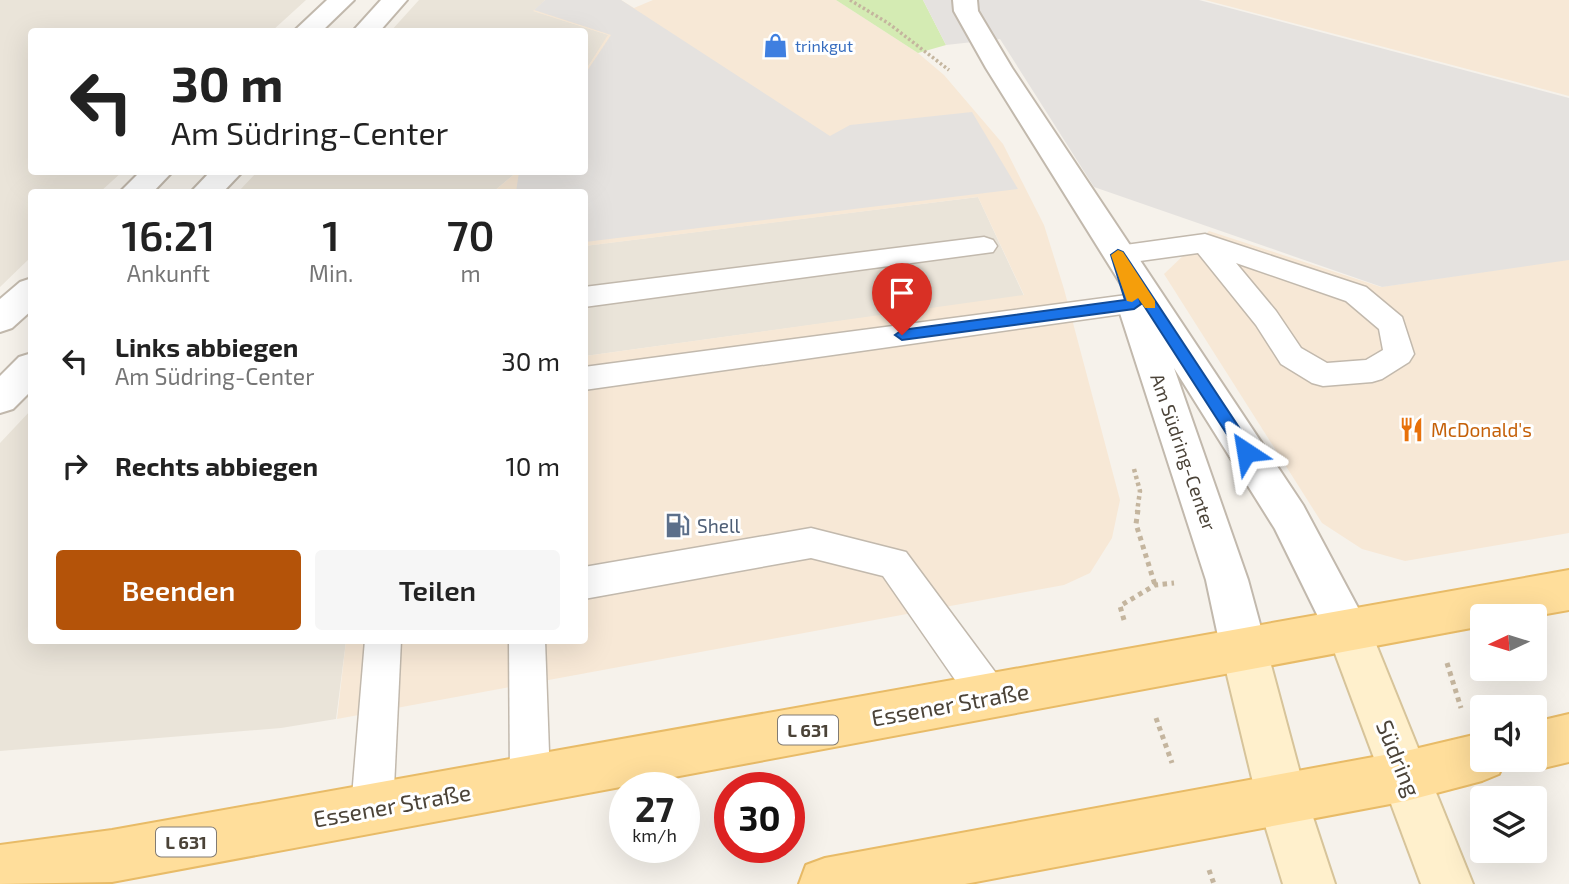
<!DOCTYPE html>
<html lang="de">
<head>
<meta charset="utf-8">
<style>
  body { margin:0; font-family:"Exo 2",sans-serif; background:#f6f6f6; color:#222; height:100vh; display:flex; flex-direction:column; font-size:26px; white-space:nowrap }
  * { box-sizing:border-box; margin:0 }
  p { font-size:23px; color:#767676 }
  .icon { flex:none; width:38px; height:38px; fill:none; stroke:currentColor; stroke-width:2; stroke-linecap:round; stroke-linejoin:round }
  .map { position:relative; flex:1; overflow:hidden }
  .panel { position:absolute; left:28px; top:189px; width:560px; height:455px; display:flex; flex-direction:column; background:#fff; border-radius:7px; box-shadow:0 7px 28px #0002 }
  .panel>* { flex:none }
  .banner { position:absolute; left:28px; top:28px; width:560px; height:147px; border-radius:7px; box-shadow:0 7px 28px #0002; background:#fff; color:#222; overflow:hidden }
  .needle { width:46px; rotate:266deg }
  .tools { position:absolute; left:1470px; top:604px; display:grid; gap:14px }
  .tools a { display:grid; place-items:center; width:77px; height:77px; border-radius:7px; background:#fff; box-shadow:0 7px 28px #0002; font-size:35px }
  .speed { position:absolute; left:609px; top:772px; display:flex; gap:14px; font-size:35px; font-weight:700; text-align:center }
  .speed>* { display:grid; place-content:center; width:91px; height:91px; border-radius:50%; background:#fff; box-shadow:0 7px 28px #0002; line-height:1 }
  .speed small { font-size:18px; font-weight:400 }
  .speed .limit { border:10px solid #d22; background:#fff; color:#111 }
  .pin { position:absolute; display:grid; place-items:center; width:60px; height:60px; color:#fff; margin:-72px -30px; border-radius:50% 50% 50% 0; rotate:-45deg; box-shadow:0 0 7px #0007 }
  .pin .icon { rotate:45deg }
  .me { position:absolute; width:77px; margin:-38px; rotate:327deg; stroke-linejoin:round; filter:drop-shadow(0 0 5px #0008) }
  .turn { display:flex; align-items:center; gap:24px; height:147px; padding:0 28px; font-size:32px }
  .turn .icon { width:91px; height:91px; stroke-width:2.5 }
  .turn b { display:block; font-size:49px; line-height:60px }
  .eta { display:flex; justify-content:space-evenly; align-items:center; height:119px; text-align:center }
  .eta b { font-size:42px; font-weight:600; line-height:49px }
  .button { display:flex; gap:14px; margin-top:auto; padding:14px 28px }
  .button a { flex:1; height:80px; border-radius:7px; background:#b45309; color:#fff; font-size:28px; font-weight:600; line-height:80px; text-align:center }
  .button a+a { background:#f6f6f6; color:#222 }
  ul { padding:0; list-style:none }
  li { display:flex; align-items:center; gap:21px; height:105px; padding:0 28px }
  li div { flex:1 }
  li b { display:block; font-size:26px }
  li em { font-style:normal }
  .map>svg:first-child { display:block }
  .residential { fill:#eae4d9 }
  .commercial { fill:#f7e8d6 }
  .green { fill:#d4ebb3 }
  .parking { fill:#e5e2df }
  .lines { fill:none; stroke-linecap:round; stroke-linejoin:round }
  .lane-casing { stroke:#c2b9ad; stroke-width:3 }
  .street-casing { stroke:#c2b9ad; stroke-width:4 }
  .secondary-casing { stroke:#d7c49a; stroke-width:4 }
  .primary-casing { stroke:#e8bb67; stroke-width:4 }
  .path-far2 { stroke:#c4b59e; stroke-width:3.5; stroke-dasharray:2.5 2.5; stroke-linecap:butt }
  .path-far1 { stroke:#c4b59e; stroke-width:4.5; stroke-dasharray:3.5 3.5; stroke-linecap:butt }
  .path { stroke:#c4b59e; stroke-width:5; stroke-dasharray:4.5 4.5; stroke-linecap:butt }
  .lane { fill:#fff; fill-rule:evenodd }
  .street { fill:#fff; fill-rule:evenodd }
  .secondary { fill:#fff0cc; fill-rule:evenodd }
  .primary { fill:#ffde9b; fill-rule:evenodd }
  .route { fill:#1a73e8; stroke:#114b97; stroke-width:2 }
  .slow { fill:#f59e0b }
  .labels { text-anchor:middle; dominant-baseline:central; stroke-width:6; stroke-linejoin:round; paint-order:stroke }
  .far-shop-label { font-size:16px; fill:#366cbe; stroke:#fff; text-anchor:start }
  .shield { fill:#fff; stroke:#817b74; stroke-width:2 }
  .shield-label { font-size:18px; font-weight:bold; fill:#4b4338 }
  .food-label { font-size:19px; fill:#c56008; stroke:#fff; text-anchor:start }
  .street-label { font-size:19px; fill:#4b4338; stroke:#fff }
  .service-label { font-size:19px; fill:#4e5e75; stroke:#fff; text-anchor:start }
  .near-street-label { font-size:23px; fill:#4b4338; stroke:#fff }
</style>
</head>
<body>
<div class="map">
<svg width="1569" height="884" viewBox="0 0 1569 884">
  <rect width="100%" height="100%" fill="#f6f2eb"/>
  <g class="residential">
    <polygon points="0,0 306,0 272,31 32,32 32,172 122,172 100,192 32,192 31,257 0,287"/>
    <polygon points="419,0 545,0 534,11 609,35 585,71 584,32 390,32"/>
    <polygon points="257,172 517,172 493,192 238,192"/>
    <polygon points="978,197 1024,296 585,356 584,246"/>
    <polygon points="31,410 32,640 346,641 336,719 281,728 0,751 0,443"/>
  </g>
  <g class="commercial">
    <polygon points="545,0 621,0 634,8 653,0 836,0 918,53 944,75 1003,144 1044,225 1064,289 1120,500 1112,538 1090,573 1064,585 337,719 346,641 584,640 585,356 1024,295 978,197 585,246 584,192 493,192 517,172 584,172 585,71 608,35 533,11"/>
    <polygon points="1205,0 1569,0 1569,96 1331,33"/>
    <polygon points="1209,231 1381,287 1569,259 1569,533 1405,561 1362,549 1322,523 1164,274"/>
  </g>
  <polygon class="green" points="836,0 923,0 946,45 918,53"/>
  <g class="parking">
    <polygon points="545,0 621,0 830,136 850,125 972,112 1018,189 585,242 584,192 516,192 519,172 584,172 585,74 611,35 534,10"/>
    <polygon points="923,0 1199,0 1569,98 1569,260 1382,287 1094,187 1000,39 946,45"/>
  </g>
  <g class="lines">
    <defs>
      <g id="lane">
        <path d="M1205 234 1366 287 1402 317 1414 354 1409 362 1382 379 1372 382 1323 386 1312 383 1281 364 1256 325 1198 253 1118 264 1109 261 1105 255 1109 249 1118 246ZM1236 263 1346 301 1379 329 1383 350 1366 360 1327 363 1301 348 1276 311Z"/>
        <polygon points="984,237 993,240 997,246 993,252 584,307 584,287"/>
        <polygon points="1134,294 1144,297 1148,304 1144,311 584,390 584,367"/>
        <polygon points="811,528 906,552 1004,684 1009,697 1004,710 990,716 976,710 883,576 811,558 584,599 584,567"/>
        <polygon points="365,640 401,640 393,809 387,824 372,830 357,824 351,809"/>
        <polygon points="509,640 545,640 550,780 544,794 530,800 516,794 510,780"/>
      </g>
      <g id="street">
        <polygon points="327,0 354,0 321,32 293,32"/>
        <polygon points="381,0 407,0 379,32 352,32"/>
        <polygon points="953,0 977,0 978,11 1012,68 1303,505 1371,632 1365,647 1349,653 1333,647 1275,529 1174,368 1248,580 1267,650 1260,665 1244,671 1228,665 1221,650 1206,580 1118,307 1123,298 1129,297 986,68 954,11"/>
        <polygon points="140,172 172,172 153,192 120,192"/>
        <polygon points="210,172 242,172 223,192 191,192"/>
        <polygon points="32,278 32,310 12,328 0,332 0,299 20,282"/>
        <polygon points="32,353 32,390 13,409 0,413 0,376 19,357"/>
      </g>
      <g id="secondary">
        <polygon points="1349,611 1365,617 1473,884 1421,884 1327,632 1333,617"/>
        <polygon points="1244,629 1260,635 1267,650 1307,799 1335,884 1283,884 1257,799 1221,650 1228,635"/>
      </g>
      <g id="primary">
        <polygon points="1569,570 1569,610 1535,616 1482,616 1482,626 112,882 0,884 0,845 112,830"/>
        <polygon points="1569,714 1569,762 1535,770 1518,763 1516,760 1535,760 1535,722"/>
        <polygon points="1482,733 1482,760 1505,760 1499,774 1482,781 1406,801 965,884 799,884 806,865 825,858 1406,751"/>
      </g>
    </defs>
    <use href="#lane" class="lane-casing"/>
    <use href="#street" class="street-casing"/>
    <use href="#secondary" class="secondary-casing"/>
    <use href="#primary" class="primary-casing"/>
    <polyline class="path-far2" points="850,0 888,23 949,70"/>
    <polyline class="path-far1" points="1134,469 1140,491 1137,512"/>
    <g class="path">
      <polyline points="1138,510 1136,524 1155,585"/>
      <polyline points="1124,620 1120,606 1155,585 1174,583"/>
      <polyline points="1447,663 1461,708"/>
      <polyline points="1156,718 1172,763"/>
      <polyline points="1209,870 1214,884"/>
    </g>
    <use href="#lane" class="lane"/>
    <use href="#street" class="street"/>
    <use href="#secondary" class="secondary"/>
    <use href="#primary" class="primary"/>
  </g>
  <polygon class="route" points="1118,250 1123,252 1252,447 1254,452 1252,456 1241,456 1139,298 1141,304 1134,309 902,340 895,335 902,330 1125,300 1111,255"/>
  <polygon class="slow" points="1118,250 1123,252 1155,301 1155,308 1145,308 1138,298 1132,302 1127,301 1111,255"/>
  <defs>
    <symbol id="shop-bare" viewBox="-9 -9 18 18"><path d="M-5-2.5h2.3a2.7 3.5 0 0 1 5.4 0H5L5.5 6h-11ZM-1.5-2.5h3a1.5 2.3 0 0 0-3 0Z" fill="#3f7fe0" stroke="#fff" stroke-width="2.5" paint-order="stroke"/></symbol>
    <symbol id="restaurant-bare" viewBox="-9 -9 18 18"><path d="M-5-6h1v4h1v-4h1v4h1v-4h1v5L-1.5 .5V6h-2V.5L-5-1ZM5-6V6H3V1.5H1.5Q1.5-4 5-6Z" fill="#e8710a" stroke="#fff" stroke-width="2.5" paint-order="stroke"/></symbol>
    <symbol id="fuel-bare" viewBox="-9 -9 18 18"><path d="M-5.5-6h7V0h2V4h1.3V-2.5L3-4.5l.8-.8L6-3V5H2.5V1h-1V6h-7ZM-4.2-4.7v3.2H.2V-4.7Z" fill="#5c6f8a" stroke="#fff" stroke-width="2.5" paint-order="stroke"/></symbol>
  </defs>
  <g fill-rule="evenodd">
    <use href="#shop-bare" x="758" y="28" width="35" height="35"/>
    <use href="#restaurant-bare" x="1394" y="412" width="35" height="35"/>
    <use href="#fuel-bare" x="660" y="508" width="35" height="35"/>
  </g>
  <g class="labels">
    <g class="far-shop-label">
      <text x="795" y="45">trinkgut</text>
    </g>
    <g class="shield">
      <rect x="778" y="715.5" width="60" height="29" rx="5"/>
      <rect x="156" y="827.5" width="60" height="29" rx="5"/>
    </g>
    <g class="shield-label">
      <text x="808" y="730">L 631</text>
      <text x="186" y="842">L 631</text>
    </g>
    <g class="food-label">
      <text x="1431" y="429">McDonald's</text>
    </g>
    <g class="street-label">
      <text transform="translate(1184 452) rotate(71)">Am Südring-Center</text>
    </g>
    <g class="service-label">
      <text x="697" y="525">Shell</text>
    </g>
    <g class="near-street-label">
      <text transform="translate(950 704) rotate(-10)">Essener Straße</text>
      <text transform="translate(1399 758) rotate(68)">Südring</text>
      <text transform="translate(392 805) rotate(-10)">Essener Straße</text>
    </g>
  </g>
</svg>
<div class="tools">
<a><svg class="needle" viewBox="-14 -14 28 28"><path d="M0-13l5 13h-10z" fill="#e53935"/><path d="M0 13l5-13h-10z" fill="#767676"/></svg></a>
<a><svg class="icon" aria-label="sound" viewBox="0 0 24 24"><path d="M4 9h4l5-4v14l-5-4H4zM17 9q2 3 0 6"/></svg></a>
<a><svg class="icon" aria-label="layers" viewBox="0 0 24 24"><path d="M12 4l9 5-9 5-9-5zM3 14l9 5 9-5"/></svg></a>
</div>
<div class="speed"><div>27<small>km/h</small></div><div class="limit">30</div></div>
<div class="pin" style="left:902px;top:335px;background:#d93025"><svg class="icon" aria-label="arrive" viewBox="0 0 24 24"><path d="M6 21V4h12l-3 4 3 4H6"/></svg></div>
<svg class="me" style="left:1246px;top:452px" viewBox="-20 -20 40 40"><path d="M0-17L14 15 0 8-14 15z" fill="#1a73e8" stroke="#fff" stroke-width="4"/></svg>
<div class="banner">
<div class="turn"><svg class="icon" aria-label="left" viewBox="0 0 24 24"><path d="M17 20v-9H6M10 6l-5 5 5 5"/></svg><div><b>30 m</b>Am Südring-Center</div></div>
</div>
<section class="panel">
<div class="eta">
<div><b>16:21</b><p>Ankunft</p></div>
<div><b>1</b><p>Min.</p></div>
<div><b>70</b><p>m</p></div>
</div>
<ul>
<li><svg class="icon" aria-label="left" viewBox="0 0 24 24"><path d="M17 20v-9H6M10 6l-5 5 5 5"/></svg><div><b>Links abbiegen</b><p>Am Südring-Center</p></div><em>30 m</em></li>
<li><svg class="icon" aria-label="right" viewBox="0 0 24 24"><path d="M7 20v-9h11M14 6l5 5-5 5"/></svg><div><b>Rechts abbiegen</b></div><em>10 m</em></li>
</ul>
<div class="button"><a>Beenden</a><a>Teilen</a></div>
</section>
</div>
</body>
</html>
